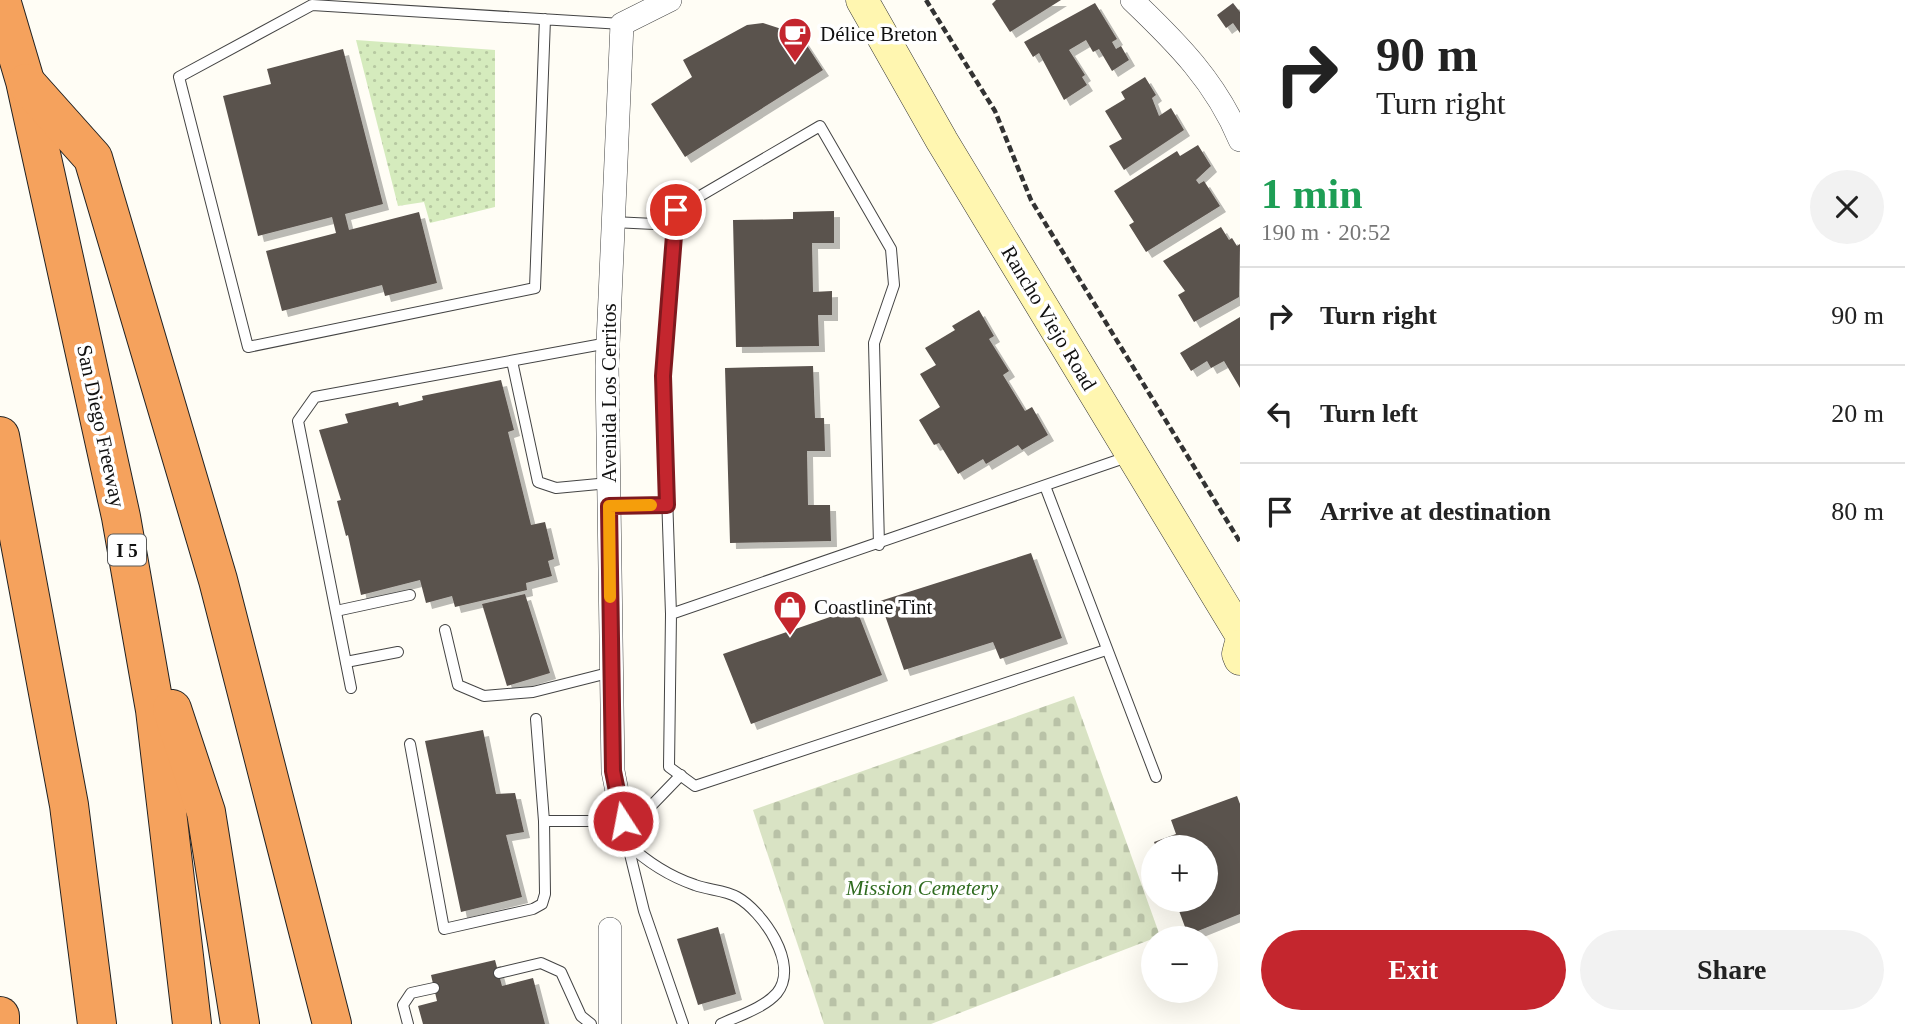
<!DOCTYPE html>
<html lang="en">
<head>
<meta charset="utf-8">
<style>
  body { margin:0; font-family:"Times New Roman",serif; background:#f2f2f2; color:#222; height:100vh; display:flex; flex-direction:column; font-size:26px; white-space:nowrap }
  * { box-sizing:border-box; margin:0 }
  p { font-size:23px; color:#767676 }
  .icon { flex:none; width:38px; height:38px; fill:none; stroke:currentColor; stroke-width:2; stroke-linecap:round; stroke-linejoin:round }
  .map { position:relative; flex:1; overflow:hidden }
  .sheet { display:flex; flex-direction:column; background:#fff; width:665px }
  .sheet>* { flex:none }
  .guide { background:#fff; color:#222; overflow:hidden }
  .buttons { position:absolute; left:1141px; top:835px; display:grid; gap:14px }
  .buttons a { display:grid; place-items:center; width:77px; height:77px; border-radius:50%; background:#fff; box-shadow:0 7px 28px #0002; font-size:35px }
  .pin { position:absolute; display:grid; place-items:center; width:60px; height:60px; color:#fff; margin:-30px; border:4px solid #fff; border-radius:50%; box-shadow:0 2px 7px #0007 }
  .me { position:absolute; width:77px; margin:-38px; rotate:349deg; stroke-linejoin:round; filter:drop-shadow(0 0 5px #0008) }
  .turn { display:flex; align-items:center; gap:24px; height:147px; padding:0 21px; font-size:32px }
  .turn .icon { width:91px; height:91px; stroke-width:2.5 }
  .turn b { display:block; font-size:49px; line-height:60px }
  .round { display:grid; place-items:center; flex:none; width:74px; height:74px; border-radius:37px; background:#f2f2f2 }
  .head { display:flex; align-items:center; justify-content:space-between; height:119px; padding:0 21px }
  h1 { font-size:42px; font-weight:700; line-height:52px; color:#1e9e55 }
  .primary-button { display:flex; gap:14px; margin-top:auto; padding:14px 21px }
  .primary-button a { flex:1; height:80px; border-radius:42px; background:#c4262e; color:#fff; font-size:28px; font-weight:700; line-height:80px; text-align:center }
  .primary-button a+a { background:#f2f2f2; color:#222 }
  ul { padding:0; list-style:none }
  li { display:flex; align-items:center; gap:21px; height:98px; padding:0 21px; border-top:2px solid #e0e0e0 }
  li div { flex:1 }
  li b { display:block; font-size:26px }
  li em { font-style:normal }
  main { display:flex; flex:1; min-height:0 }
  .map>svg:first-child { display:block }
  .cemetery { fill:url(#cemetery-stones) }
  .park { fill:url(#park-dots) }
  .building { fill:#5a524d; filter:url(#shadow) }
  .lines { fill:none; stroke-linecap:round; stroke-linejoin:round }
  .service-casing { stroke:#444; stroke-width:12 }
  .minor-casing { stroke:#444; stroke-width:24 }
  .secondary-casing { stroke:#333; stroke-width:33 }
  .motorway-casing { stroke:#222; stroke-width:40 }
  .path { stroke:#333; stroke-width:4.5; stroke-dasharray:7 3.5; stroke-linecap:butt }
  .service { stroke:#fff; stroke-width:10 }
  .minor { stroke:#fff; stroke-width:23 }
  .secondary { stroke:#fff6b0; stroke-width:32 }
  .motorway { stroke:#f5a25d; stroke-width:38 }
  .route-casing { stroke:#7f191e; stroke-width:18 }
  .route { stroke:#c4262e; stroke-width:12 }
  .slow { stroke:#f59e0b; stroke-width:12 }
  .labels { text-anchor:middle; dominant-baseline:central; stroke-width:7; stroke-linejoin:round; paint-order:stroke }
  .shield { fill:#fff; stroke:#585858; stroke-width:2 }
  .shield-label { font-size:19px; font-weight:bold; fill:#111 }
  .poi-label { font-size:21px; fill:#111; stroke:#fff; text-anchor:start }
  .street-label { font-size:21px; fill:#111; stroke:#fff }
  .park-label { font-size:21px; font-style:italic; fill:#2f6b1f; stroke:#fff }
</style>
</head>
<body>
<main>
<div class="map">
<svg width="1240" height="1024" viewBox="0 0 1240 1024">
  <defs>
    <pattern id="cemetery-stones" width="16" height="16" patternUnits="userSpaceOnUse" patternTransform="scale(1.75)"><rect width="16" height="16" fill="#d9e3c4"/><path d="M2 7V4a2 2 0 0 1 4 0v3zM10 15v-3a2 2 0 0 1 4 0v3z" fill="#b9c2a7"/></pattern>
    <pattern id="park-dots" width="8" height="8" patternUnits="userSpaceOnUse" patternTransform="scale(1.75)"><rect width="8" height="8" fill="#d5ebbd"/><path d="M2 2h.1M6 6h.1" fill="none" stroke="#b6c8a1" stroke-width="1.8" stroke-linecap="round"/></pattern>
    <filter id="shadow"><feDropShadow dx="6" dy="6" stdDeviation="0" flood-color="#0004"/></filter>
  </defs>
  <rect width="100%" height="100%" fill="#fffdf5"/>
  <polygon class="cemetery" points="1074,696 1160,936 931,1024 824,1024 753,810"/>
  <polygon class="park" points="356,40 495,50 495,207 430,223 424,202 398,206"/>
  <g class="building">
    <polygon points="996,0 1061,0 1010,32 992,4"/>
    <polygon points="1095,3 1117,39 1112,42 1116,49 1121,46 1129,60 1112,71 1099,49 1093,52 1086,40 1069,50 1085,75 1082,77 1087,85 1064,100 1039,53 1033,57 1024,42"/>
    <polygon points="1233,3 1240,12 1240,33 1233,23 1226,28 1217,15"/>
    <polygon points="763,23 800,35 823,70 685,157 651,104 692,77 683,60 747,25"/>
    <polygon points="343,49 383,204 345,214 349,230 419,212 437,283 385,296 382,285 282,311 266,251 336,233 332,217 258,236 223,96 271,84 267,69"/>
    <polygon points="1145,77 1156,95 1152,98 1159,116 1171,108 1184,130 1124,170 1109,146 1122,139 1105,111 1125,99 1121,92"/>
    <polygon points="1198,145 1211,166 1196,180 1199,184 1204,181 1220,206 1146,252 1129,225 1134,222 1114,191 1177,151 1180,156"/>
    <polygon points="834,211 834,243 812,243 813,292 832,291 832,315 818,315 819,346 736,347 733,220 793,219 793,212"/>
    <polygon points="1221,227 1229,240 1232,238 1237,246 1240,244 1239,297 1194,322 1178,295 1185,291 1163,261"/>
    <polygon points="979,310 994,336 989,339 1009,371 1003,375 1025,411 1032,407 1048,435 1022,450 1018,445 986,464 983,459 958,474 939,443 934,445 919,420 940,407 920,374 936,365 925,348 955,330 952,326"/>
    <polygon points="1240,317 1240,388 1224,361 1211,368 1207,361 1191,371 1180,353"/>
    <polygon points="813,366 815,418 824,418 825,451 807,451 808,505 830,505 831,541 730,543 725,368"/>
    <polygon points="501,380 514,430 508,432 531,525 545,522 554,559 548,561 552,576 526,583 527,590 455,607 452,596 426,603 420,580 361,595 348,535 346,536 337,501 341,500 319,430 348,423 345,414 398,402 399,406 423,400 422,396"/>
    <polygon points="1031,553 1062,638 1000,659 993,642 904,670 880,601"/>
    <polygon points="525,594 550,673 507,686 482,604"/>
    <polygon points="856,608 882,675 751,724 723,654"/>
    <polygon points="483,730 496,794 515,793 524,832 506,835 522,897 461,912 425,741"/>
    <polygon points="1237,796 1240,804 1240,914 1188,935 1175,900 1206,900 1206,847 1156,847 1154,842 1176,834 1171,820"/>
    <polygon points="718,927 736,994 698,1005 677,939"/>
    <polygon points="495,960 502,986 533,978 545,1024 423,1024 418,1006 437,1001 431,975"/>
  </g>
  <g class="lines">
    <defs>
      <g id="service">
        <polyline points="545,19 535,288 248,347 179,77 312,5 622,24"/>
        <polyline points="613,222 675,225"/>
        <polyline points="512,361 538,482 556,488 609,483"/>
        <polyline points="1045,486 1156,777"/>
        <polyline points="609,506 667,505"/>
        <polyline points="336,611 410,595"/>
        <polyline points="671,614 663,376 676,210 820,126 891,249 894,285 874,343 879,545"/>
        <polyline points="445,630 458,685 484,696 533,692 612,672"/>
        <polyline points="1106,650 695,786 669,767 671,614 1130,456"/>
        <polyline points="346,662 398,652"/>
        <polyline points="351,688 298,421 315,397 608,343"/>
        <polyline points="536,719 544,821"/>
        <polyline points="410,744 444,929 533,909 542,904 545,894 544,821 623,821"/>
        <polyline points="629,841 651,806 681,775"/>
        <path d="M627 843C647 862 669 876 695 885 708 890 725 890 737 897 762 911 800 964 777 993 764 1008 738 1016 721 1024"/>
        <polyline points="628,846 644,911 683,1024"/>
        <polyline points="499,973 541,963 561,972 581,1016 591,1024"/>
        <polyline points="408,1024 403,1005 411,993 434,988"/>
      </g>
      <g id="minor">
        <path d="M1132 0C1177 43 1216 82 1240 140"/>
        <polyline points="627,843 613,771 607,366 622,24 670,0"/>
        <polyline points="610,1024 610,929"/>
      </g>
      <g id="secondary">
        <polyline points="862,0 942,141 1240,633"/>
        <polyline points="1240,646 1238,654 1240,659"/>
      </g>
      <g id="motorway">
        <polyline points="1,0 25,81 121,517 155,710 192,1024"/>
        <polyline points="26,83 93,158 218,580 332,1024"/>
        <polyline points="0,436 69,805 97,1024"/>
        <polyline points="172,709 206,812 240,1024"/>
        <polyline points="0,1016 0,1024"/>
      </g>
    </defs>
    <use href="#service" class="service-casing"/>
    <use href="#minor" class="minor-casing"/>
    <use href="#secondary" class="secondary-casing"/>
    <use href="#motorway" class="motorway-casing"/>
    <polyline class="path" points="926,0 995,111 1031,200 1240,542"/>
    <use href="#service" class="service"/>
    <use href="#minor" class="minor"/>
    <use href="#secondary" class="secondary"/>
    <use href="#motorway" class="motorway"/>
  </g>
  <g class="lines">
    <defs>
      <polyline id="route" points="623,821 613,771 609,506 667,505 663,376 676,210"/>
    </defs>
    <use href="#route" class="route-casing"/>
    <use href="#route" class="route"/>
    <polyline class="slow" points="610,597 609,506 651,505"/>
  </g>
  <defs>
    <symbol id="cafe-pin" viewBox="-11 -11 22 30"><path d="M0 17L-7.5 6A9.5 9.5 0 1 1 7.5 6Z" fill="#c4262e" stroke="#fff"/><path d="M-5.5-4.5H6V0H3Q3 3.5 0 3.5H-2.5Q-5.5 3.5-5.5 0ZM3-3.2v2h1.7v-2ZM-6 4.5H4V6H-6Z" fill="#fff"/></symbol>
    <symbol id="shop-pin" viewBox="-11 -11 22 30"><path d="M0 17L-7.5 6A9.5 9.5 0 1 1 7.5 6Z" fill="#c4262e" stroke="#fff"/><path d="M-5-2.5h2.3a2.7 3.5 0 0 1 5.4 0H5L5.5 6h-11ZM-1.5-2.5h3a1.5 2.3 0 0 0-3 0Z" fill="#fff"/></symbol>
  </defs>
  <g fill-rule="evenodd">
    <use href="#cafe-pin" x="776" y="15" width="38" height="52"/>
    <use href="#shop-pin" x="771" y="588" width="38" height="52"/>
  </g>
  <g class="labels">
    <rect class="shield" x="108" y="534.5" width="38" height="31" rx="5"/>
    <g class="shield-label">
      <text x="127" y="550">I 5</text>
    </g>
    <g class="poi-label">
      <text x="820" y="34">Délice Breton</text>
      <text x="814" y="607">Coastline Tint</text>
    </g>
    <g class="street-label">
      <text transform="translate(1049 318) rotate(59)">Rancho Viejo Road</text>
      <text transform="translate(609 393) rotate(-90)">Avenida Los Cerritos</text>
      <text transform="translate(101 426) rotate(78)">San Diego Freeway</text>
    </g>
    <g class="park-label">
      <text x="922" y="888">Mission Cemetery</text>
    </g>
  </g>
</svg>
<div class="buttons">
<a>+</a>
<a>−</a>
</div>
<div class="pin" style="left:676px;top:210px;background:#d93025"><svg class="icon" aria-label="arrive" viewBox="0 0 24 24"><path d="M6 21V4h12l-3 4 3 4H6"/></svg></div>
<svg class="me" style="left:623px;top:821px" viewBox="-20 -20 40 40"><circle r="17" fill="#c4262e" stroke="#fff" stroke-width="3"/><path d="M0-11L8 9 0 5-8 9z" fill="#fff"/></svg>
</div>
<section class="sheet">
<div class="guide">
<div class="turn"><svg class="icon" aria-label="right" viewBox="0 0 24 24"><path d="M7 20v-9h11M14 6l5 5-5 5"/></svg><div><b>90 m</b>Turn right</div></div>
</div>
<div class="head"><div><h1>1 min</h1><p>190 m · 20:52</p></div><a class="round"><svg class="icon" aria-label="close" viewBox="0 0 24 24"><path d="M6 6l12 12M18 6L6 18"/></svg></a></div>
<ul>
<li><svg class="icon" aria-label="right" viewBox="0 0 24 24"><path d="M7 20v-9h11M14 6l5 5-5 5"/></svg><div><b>Turn right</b></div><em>90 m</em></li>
<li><svg class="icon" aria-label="left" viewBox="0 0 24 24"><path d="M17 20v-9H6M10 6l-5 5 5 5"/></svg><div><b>Turn left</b></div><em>20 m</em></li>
<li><svg class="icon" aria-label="arrive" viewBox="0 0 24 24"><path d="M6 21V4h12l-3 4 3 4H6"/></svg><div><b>Arrive at destination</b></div><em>80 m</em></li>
</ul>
<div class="primary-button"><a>Exit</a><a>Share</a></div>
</section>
</main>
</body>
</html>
